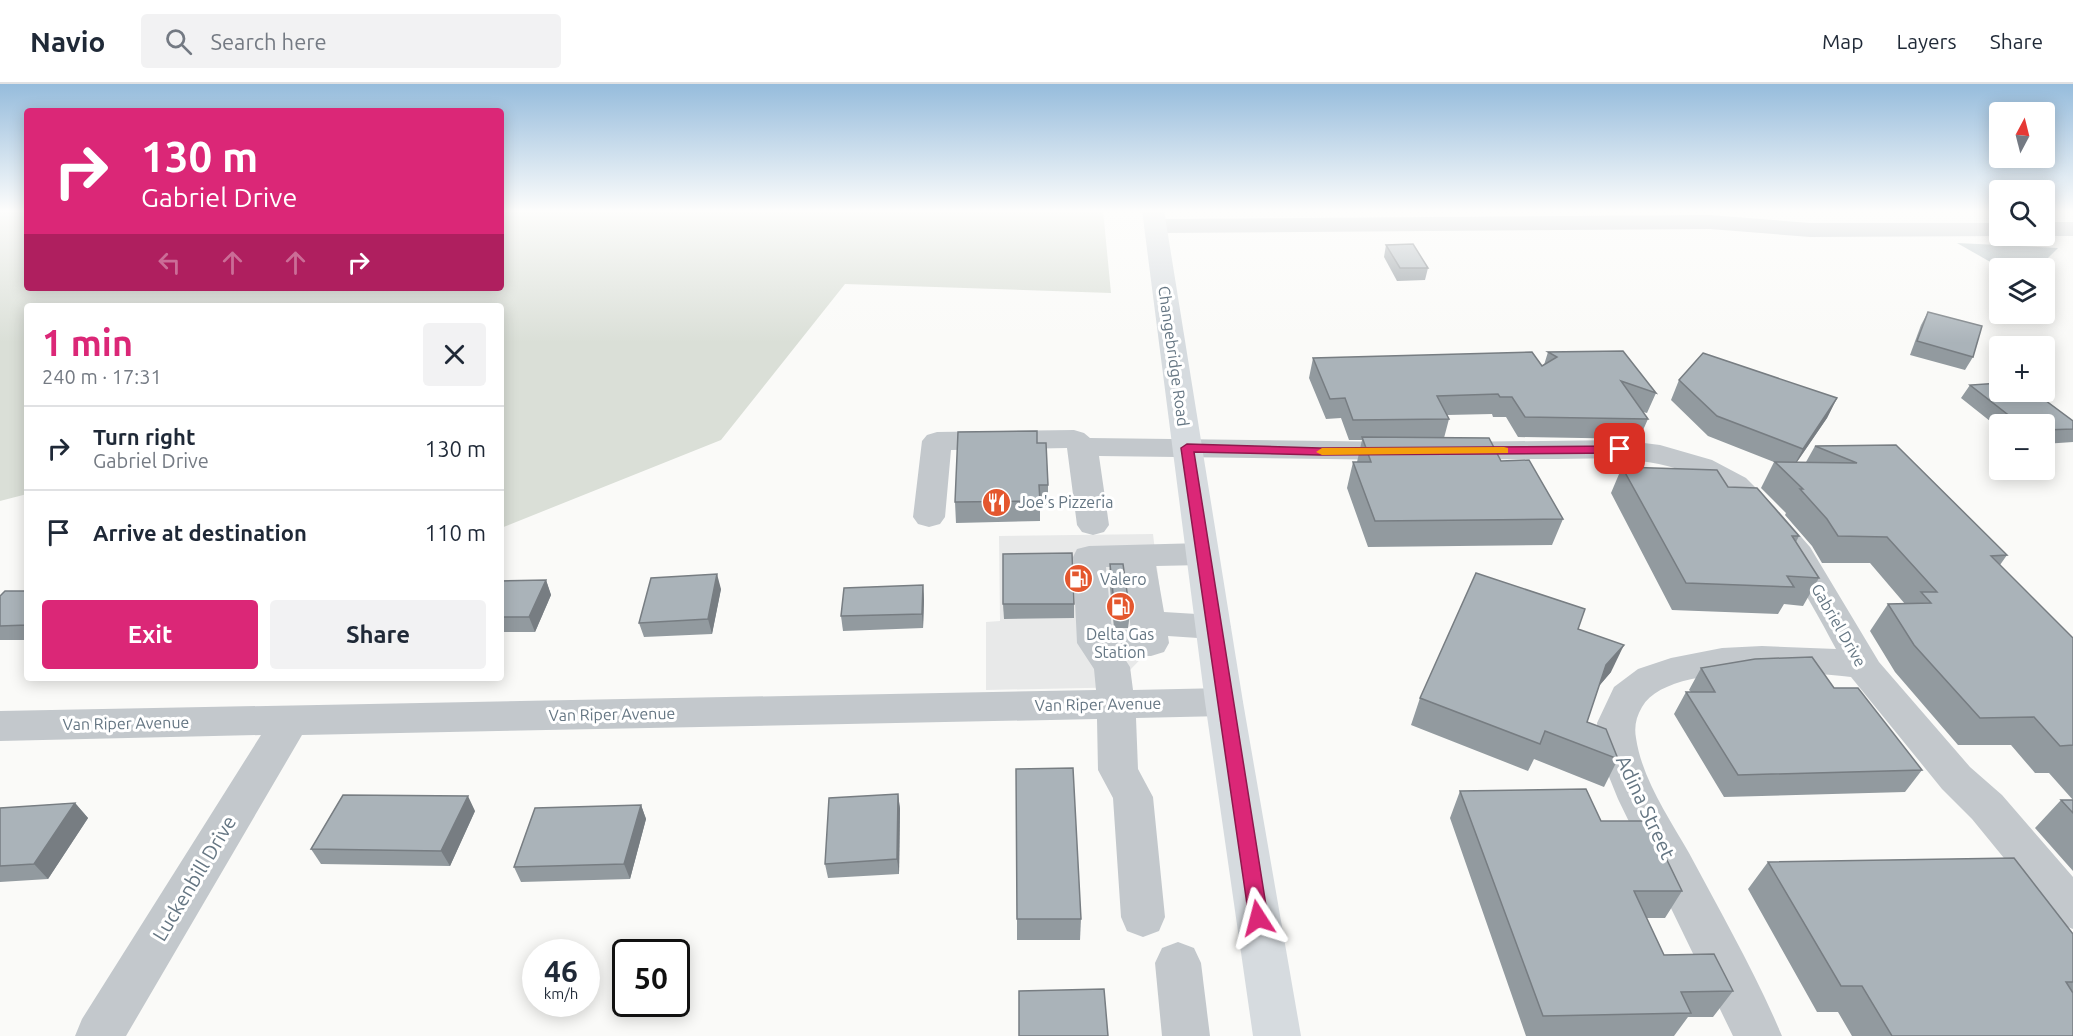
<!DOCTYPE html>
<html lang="en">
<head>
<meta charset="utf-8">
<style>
  body { margin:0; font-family:Ubuntu,sans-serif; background:#f2f2f3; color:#1f2937; height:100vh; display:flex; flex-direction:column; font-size:22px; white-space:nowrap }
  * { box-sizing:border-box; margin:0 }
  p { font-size:20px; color:#747a83 }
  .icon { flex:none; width:33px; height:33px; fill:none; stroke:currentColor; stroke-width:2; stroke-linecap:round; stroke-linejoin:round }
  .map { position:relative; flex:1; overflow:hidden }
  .details { position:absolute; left:24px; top:219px; width:480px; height:378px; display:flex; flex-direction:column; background:#fff; border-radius:6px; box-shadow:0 3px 15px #0003 }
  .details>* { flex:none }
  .top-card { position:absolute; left:24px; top:24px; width:480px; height:183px; border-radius:6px; box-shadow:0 3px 15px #0003; background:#db2777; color:#fff; overflow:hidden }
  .needle { width:39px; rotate:7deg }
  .buttons { position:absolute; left:1989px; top:18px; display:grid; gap:12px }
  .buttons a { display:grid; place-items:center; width:66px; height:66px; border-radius:6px; background:#fff; box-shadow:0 3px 15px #0003; font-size:30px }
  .speed { position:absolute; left:522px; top:855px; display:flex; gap:12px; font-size:30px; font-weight:700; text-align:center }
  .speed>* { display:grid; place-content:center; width:78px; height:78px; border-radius:50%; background:#fff; box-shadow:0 3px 15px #0003; line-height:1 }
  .speed small { font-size:15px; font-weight:400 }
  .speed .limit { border:3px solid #111; border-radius:9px; background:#fff; color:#111 }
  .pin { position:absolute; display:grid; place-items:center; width:51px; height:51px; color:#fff; margin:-26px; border-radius:12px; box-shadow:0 3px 9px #0006 }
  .me { position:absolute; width:66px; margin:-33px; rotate:351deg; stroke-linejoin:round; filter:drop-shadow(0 0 4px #0008) }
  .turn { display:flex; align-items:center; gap:21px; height:126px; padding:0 18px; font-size:27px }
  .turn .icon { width:78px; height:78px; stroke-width:2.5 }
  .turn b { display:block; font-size:42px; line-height:51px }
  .lanes { display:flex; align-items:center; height:57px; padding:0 18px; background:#0003; justify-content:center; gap:30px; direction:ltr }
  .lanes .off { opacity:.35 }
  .round { display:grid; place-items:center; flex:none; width:63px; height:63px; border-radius:6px; background:#f2f2f3 }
  .headline { display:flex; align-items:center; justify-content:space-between; height:102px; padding:0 18px }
  h1 { font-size:36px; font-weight:600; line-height:45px; color:#db2777 }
  .cta { display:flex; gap:12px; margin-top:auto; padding:12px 18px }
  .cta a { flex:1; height:69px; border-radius:6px; background:#db2777; color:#fff; font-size:24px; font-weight:600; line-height:69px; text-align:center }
  .cta a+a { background:#f2f2f3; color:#1f2937 }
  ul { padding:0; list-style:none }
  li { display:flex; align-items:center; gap:18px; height:84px; padding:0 18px; border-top:2px solid #e0e1e3 }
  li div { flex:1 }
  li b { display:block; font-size:22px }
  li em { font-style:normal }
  header { display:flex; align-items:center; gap:36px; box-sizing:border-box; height:84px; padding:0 30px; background:#fff; border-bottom:2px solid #e0e1e3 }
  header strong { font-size:28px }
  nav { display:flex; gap:33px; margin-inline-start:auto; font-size:21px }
  .search { width:420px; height:54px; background:#f2f2f3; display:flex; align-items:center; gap:15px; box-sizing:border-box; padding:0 21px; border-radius:6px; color:#747a83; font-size:22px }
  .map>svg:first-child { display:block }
  .built { fill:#e8e9e9 }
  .green { fill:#dadfd7 }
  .water { fill:#bbc7cb }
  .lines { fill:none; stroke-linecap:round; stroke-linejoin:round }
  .minor { fill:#c3c8cc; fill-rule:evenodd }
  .major { fill:#d6dbdf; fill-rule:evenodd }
  .wall { fill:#929a9f }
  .shaded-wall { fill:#777d82 }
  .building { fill:#aab3b9; stroke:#777d82; stroke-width:1.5 }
  .route { fill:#db2777; stroke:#8e194d; stroke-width:1.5 }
  .slow { fill:#f59e0b }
  .labels { text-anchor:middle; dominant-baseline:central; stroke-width:6; stroke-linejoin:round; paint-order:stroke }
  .street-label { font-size:16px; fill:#657683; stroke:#fff }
  .poi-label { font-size:16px; fill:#657683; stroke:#fff; text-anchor:start }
  .near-street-label { font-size:20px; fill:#657683; stroke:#fff }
</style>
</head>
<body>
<header>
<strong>Navio</strong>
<div class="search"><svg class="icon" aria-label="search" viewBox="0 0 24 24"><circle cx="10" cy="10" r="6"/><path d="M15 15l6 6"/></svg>Search here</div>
<nav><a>Map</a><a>Layers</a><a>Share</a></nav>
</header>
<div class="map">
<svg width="2073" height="952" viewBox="0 0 2073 952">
  <rect width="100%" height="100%" fill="#fafaf8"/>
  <polygon class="built" points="1153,450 1165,550 1130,586 1132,603 986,606 986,538 1000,537 999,452"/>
  <polygon class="green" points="0,126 27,126 27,204 501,204 501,126 1103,126 1111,209 845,200 721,356 501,444 501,222 27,222 27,410 0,417"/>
  <polygon class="water" points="1957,159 2058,164 2038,184 2001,184"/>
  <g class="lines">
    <g class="minor">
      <polygon points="1710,131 1810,139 2000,139 2000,152 2005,152 1810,153 1710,145 1155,149 1147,147 1144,142 1147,137 1155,135"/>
      <polygon points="2044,138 2073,138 2073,152 2043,152"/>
      <polygon points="1074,346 1084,349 1090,354 1403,358 1413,361 1418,367 1413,373 1403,376 1099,372 1109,441 1104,448 1093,451 1082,448 1077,441 1067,364 951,366 945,433 940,440 929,443 918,440 913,433 922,357 927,351 937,348"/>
      <path d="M1620 356 1660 361 1712 376 1746 394 1775 423 1810 463 1879 578 1970 683 2002 711 2073 793V845L2057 839 1972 735 1942 705 1851 593C1805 588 1668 577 1642 623 1636 633 1634 643 1636 654 1642 695 1669 734 1689 769 1721 829 1756 890 1782 952H1733L1618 715 1601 673 1597 639 1614 603 1638 585 1671 574 1722 564 1762 562 1836 565C1810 517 1768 438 1723 407 1673 372 1615 374 1557 375 1522 375 1487 375 1452 376L1442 373 1437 367 1442 361 1452 358Z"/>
      <path d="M1203 459 1215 462 1219 470 1215 478 1203 481 1156 482 1164 528 1213 531 1225 534 1231 543 1225 552 1213 555 1168 552 1169 559 1164 568 1151 572H1123L1130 583 1133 606 1224 604 1237 608 1243 618 1237 628 1224 632 1136 634 1138 685 1153 713 1165 833 1159 847 1143 853 1127 847 1121 833 1113 714 1098 686 1097 635 302 651 126 952H75L82 935 261 651 0 657V627L1096 606 1094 585 1077 559 1073 473 1077 465 1089 462ZM1106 483H1123L1131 546H1112Z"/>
      <polygon points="1178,858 1194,864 1201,879 1210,952 1162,952 1155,879 1162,864"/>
    </g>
    <polygon class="major" points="1142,126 1164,126 1243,618 1301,952 1253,952 1205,618"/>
  </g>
  <g class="wall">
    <polygon points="1386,161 1428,184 1425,196 1397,197 1384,173"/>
    <polygon points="1928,228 1973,273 1965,286 1910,271 1921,241"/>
    <polygon points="1548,268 1656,309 1647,329 1643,328 1648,335 1639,355 1518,353 1506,333 1493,333 1492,330 1447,331 1449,335 1444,354 1501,377 1563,435 1552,461 1368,463 1347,404 1353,378 1357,378 1362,356 1349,356 1341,334 1326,335 1309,294 1313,274 1542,282 1544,281"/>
    <polygon points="1679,296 1837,314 1827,334 1797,378 1806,378 1815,362 1896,361 2007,471 2000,481 2073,554 2073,787 2035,744 2061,716 2073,716 2049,689 2035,689 2011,661 1958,661 1895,588 1870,547 1888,520 1905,520 1870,479 1822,479 1812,462 1785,431 1786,429 1761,404 1774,378 1708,352 1671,316"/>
    <polygon points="1970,301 2073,337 2073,358 2044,360 2044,340 2000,340 2000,345 1961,314"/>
    <polygon points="1037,359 1048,401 1048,422 1040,422 1040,437 956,439 955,418"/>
    <polygon points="1622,383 1728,403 1799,452 1796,458 1819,494 1803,522 1784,520 1778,530 1672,526 1611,409"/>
    <polygon points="1110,480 1130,529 1128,544 1114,544 1109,494"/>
    <polygon points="546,496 551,511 535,548 501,548 501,497"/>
    <polygon points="923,501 924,516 923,544 843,547 841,532"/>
    <polygon points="721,505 712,550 644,553 639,539"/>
    <polygon points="27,507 27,556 0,556 0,512"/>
    <polygon points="1003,520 1074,520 1074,534 1004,535"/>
    <polygon points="1701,584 1834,604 1922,686 1905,708 1724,713 1674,630 1686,608 1691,608 1689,606"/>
    <polygon points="1611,588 1599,602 1587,638 1618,675 1604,703 1534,675 1528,687 1411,641 1420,614"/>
    <polygon points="1460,707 1601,737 1682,807 1665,834 1646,834 1664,871 1733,907 1713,933 1688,933 1674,952 1526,952 1450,734"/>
    <polygon points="898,710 900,725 899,790 828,794 825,780"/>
    <polygon points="75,719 88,734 48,795 0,798 0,724"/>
    <polygon points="641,721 646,735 630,795 521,798 514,783"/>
    <polygon points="475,727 450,782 321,780 311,765"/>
    <polygon points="1768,778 2073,850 2073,952 1852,952 1838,928 1817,928 1748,805"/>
    <polygon points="1017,835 1081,835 1080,856 1017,856"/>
  </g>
  <g class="shaded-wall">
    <polygon points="1837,314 1827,334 1792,385 1803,365"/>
    <polygon points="717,490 721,505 712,550 708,535"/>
    <polygon points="546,496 551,511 535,548 529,533"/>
    <polygon points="923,501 924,516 923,544 922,530"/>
    <polygon points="1624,561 1611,588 1593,609 1606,581"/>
    <polygon points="898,710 900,725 899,790 897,775"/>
    <polygon points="468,712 475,727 450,782 441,767"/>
    <polygon points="75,719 88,734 48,795 34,780"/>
    <polygon points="641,721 646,735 630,795 624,780"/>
  </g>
  <g class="building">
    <polygon points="1413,160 1428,184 1400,184 1386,161"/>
    <polygon points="1928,228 1982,242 1973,273 1917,257"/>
    <polygon points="1623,267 1656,309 1621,297 1648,335 1525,333 1512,313 1500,313 1498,310 1437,312 1449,335 1353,336 1345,314 1330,315 1313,274 1532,268 1542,282 1557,273 1548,268"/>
    <polygon points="1703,269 1837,314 1803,365 1717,332 1679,296"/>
    <polygon points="2000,299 2000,308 2034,308 2073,337 2073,345 2044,346 2044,340 2020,340 1970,301"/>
    <polygon points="1037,347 1037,359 1046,359 1048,401 1039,401 1040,417 955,418 958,348"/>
    <polygon points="1362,353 1489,354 1501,377 1529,376 1563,435 1375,437 1353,378 1371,378"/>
    <polygon points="1896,361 2007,471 1991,472 2073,554 2073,661 2060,662 2034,633 1980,634 1914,561 1888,520 1931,519 1921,508 1937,508 1887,453 1838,452 1827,435 1800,405 1803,405 1775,378 1857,379 1815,362"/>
    <polygon points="1622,383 1717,386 1728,403 1757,404 1799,452 1792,452 1819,494 1787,492 1794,503 1686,499"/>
    <polygon points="1072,469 1074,520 1003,520 1003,470"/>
    <polygon points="1110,480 1123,480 1130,529 1115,529"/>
    <polygon points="1476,489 1585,525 1578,545 1624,561 1606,581 1587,638 1606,645 1618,675 1545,647 1540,660 1420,614"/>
    <polygon points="717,490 708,535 639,539 651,494"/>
    <polygon points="546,496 529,533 501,533 501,497"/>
    <polygon points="923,501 922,530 841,532 844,504"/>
    <polygon points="5,507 27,507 27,541 0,542 0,512"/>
    <polygon points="1812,573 1834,604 1858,604 1922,686 1738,691 1686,608 1715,608 1701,584 1755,575"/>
    <polygon points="1073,684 1081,835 1017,835 1016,685"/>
    <polygon points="1586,705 1601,737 1648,737 1682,807 1634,807 1664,871 1714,870 1733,907 1681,908 1691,929 1543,932 1460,707"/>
    <polygon points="898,710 897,775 825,780 829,714"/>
    <polygon points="343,711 468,712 441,767 311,765"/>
    <polygon points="2061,716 2073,716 2073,729"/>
    <polygon points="75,719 34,780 0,782 0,724"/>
    <polygon points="641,721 624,780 514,783 535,724"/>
    <polygon points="2014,774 2073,850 2073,898 2066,898 2073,909 2073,952 1892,952 1862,902 1841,902 1768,778"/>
    <polygon points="1104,905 1108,952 1019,952 1019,907"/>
  </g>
  <linearGradient id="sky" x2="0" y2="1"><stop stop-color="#96bcdc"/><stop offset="0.49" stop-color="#fdfdfc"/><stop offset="1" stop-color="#fdfdfc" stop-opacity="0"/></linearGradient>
  <rect width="2073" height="259" fill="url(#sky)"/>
  <polygon class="route" points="1187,360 1320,364 1620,362 1626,365 1620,369 1320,371 1194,368 1268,834 1265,839 1258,842 1252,839 1249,834 1181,364"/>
  <polygon class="slow" points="1504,363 1508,364 1508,369 1322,371 1316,368 1322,364"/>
  <defs>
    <symbol id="restaurant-disc" viewBox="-11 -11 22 22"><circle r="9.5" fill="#e4572e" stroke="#fff"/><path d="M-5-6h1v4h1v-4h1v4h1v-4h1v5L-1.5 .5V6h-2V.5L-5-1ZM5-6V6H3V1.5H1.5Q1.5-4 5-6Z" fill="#fff"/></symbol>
    <symbol id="fuel-disc" viewBox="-11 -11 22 22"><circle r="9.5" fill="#e4572e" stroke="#fff"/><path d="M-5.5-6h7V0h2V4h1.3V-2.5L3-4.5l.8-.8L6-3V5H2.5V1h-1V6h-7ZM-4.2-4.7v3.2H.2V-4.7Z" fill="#fff"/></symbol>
  </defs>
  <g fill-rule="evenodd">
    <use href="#restaurant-disc" x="980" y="402" width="33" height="33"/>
    <use href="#fuel-disc" x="1062" y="478" width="33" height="33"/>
    <use href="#fuel-disc" x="1104" y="506" width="33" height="33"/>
  </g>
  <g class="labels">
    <g class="street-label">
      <text transform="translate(1174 272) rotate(82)">Changebridge Road</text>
      <text transform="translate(1839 541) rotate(60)">Gabriel Drive</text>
      <text transform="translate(1098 620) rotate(-1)">Van Riper Avenue</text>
      <text transform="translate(612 630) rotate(-1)">Van Riper Avenue</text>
      <text transform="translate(126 639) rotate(-1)">Van Riper Avenue</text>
    </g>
    <g class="poi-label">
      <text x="1018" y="418">Joe's Pizzeria</text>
      <text x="1100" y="495">Valero</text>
      <text x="1120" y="550" text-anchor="middle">Delta Gas<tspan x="1120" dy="18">Station</tspan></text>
    </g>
    <g class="near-street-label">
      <text transform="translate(1646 723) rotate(65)">Adina Street</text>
      <text transform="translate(194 794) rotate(-59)">Luckenbill Drive</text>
    </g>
  </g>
</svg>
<div class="buttons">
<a><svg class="needle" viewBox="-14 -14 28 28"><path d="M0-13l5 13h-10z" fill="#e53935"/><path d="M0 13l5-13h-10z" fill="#747a83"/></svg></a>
<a><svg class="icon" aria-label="search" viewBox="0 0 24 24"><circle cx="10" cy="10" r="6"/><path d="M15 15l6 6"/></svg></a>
<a><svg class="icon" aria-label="layers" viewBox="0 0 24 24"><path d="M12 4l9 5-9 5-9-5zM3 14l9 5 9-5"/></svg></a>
<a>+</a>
<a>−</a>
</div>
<div class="speed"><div>46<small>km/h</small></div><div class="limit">50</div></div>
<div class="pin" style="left:1620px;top:365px;background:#d93025"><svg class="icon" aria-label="arrive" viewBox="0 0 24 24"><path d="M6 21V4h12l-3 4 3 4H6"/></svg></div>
<svg class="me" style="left:1258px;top:834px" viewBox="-20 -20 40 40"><path d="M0-17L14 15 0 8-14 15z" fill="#db2777" stroke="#fff" stroke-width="4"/></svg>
<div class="top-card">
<div class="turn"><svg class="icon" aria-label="right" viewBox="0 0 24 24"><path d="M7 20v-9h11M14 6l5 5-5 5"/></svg><div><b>130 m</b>Gabriel Drive</div></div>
<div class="lanes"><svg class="icon off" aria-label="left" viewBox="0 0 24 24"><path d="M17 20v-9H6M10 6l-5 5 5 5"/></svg><svg class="icon off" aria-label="ahead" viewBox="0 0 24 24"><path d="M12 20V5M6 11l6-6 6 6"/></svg><svg class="icon off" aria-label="ahead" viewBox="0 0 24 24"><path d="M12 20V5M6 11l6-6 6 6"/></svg><svg class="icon" aria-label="right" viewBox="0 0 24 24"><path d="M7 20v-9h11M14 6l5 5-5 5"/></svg></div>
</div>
<section class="details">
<div class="headline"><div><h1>1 min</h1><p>240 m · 17:31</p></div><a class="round"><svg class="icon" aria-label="close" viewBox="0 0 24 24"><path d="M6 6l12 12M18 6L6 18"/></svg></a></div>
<ul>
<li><svg class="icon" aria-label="right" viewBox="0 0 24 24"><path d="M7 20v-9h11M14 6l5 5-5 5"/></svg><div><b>Turn right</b><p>Gabriel Drive</p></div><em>130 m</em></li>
<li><svg class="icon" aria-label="arrive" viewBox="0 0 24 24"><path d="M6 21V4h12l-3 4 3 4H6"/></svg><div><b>Arrive at destination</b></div><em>110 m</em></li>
</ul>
<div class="cta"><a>Exit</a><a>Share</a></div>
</section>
</div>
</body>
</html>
